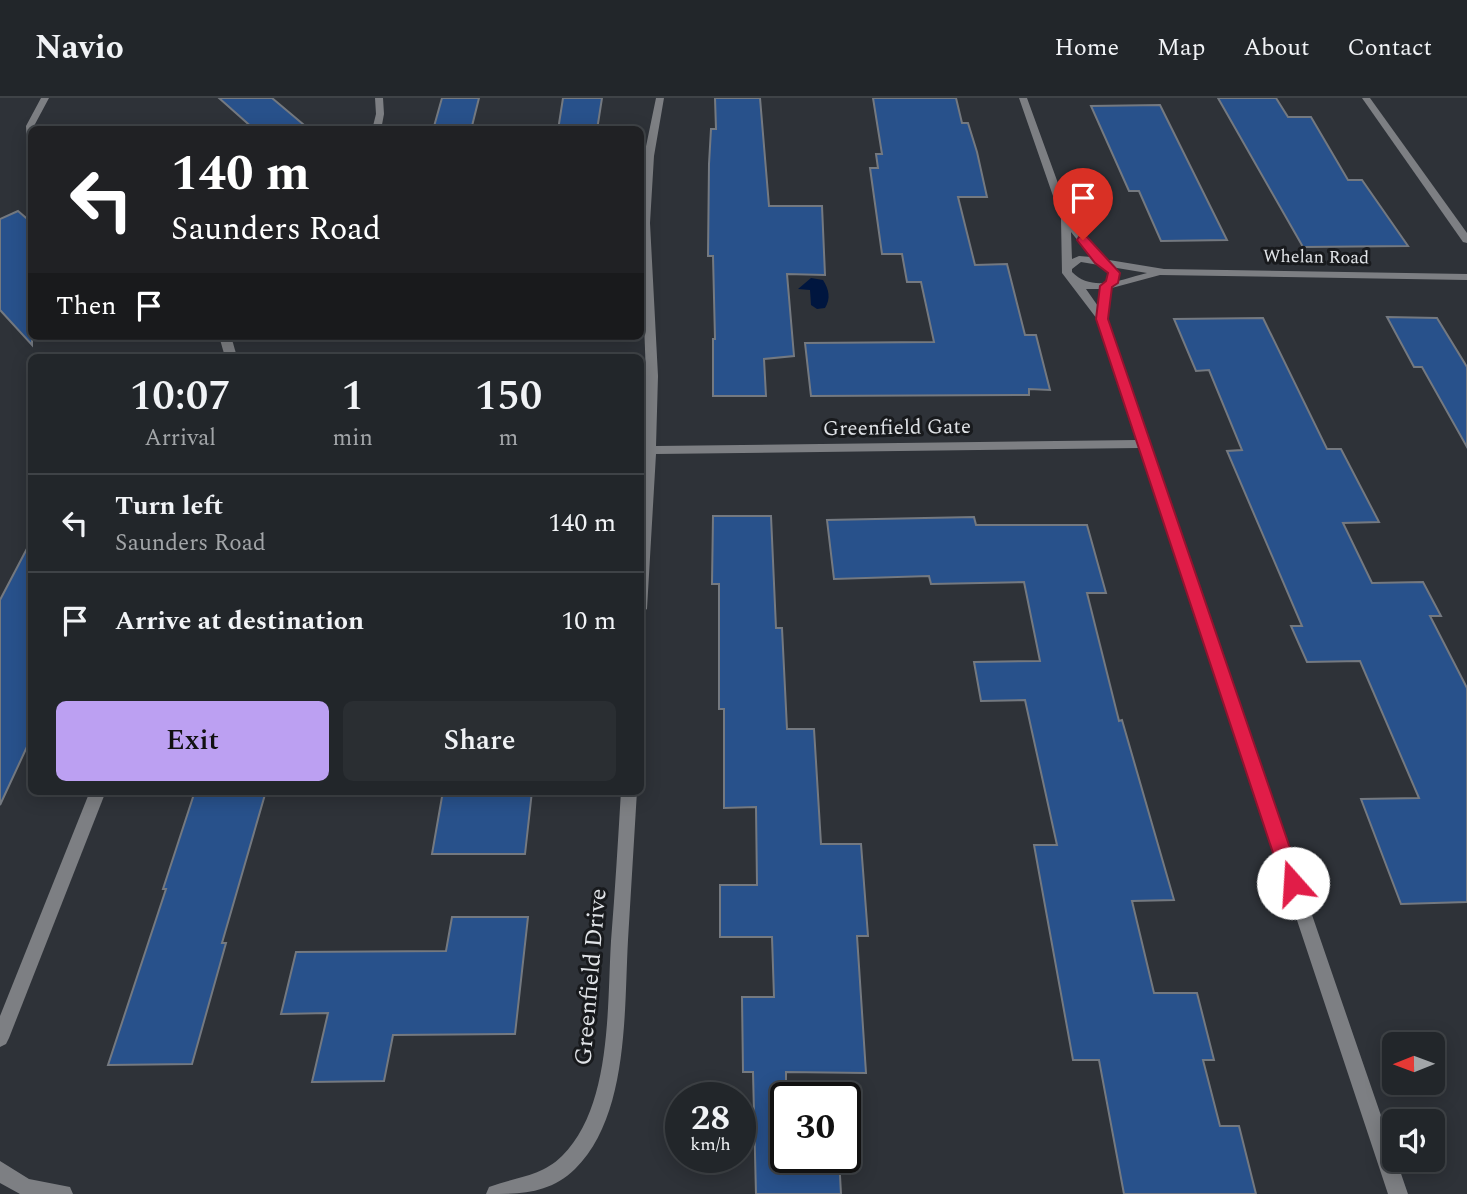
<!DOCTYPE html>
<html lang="en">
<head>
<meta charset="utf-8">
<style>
  body { margin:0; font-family:Spectral,serif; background:#2a2e32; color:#f1f3f6; height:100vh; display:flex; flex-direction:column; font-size:26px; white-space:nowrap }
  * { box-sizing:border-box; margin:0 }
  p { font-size:23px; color:#a2a5a8 }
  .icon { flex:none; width:38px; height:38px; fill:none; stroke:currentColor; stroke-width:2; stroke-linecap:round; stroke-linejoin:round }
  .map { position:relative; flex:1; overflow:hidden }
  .drawer { position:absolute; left:28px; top:256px; width:616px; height:441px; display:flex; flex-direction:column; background:#22262a; border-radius:10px; box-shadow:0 4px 18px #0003,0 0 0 2px #3f4347 }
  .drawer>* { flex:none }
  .banner { position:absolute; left:28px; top:28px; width:616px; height:214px; border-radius:10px; box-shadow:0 4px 18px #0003,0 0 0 2px #3f4347; background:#202124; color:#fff; overflow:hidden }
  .needle { width:46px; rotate:269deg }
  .controls { position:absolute; left:1382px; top:934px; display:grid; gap:14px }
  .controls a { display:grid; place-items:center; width:63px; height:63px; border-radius:10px; background:#22262a; box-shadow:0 4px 18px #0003,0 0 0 2px #3f4347; font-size:35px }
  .speed { position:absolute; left:665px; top:984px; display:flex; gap:14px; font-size:35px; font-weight:700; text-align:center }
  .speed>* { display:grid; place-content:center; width:91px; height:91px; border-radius:50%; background:#22262a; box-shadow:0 4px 18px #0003,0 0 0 2px #3f4347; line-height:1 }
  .speed small { font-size:18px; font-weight:400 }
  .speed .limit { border:4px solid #111; border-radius:10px; background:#fff; color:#111 }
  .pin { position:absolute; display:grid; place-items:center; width:60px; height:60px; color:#fff; margin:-72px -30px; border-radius:50% 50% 50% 0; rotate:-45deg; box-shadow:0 0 7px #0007 }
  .pin .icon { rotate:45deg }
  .me { position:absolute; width:77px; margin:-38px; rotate:341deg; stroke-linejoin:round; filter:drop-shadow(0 0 5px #0008) }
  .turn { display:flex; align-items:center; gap:24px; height:147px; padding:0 28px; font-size:32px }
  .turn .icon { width:91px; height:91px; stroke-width:2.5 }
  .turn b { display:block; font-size:49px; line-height:60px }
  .then { display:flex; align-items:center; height:66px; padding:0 28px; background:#0003; gap:14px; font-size:26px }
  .eta { display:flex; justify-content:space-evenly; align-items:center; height:119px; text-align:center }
  .eta b { font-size:42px; font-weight:600; line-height:49px }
  .primary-button { display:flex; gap:14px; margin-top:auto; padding:14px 28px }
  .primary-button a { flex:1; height:80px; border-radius:10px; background:#bca0f2; color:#111; font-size:28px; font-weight:600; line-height:80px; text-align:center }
  .primary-button a+a { background:#2a2e32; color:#f1f3f6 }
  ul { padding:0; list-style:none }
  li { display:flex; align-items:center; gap:21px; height:98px; padding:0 28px; border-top:2px solid #3f4347 }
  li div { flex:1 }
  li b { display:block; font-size:26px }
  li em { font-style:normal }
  header { display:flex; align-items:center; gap:42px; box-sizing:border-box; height:98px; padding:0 35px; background:#22262a; border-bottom:2px solid #3f4347 }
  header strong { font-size:33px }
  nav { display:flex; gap:38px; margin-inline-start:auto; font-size:24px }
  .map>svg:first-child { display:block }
  .water { fill:#00163f }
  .building { fill:#28518b; stroke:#747980; stroke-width:2 }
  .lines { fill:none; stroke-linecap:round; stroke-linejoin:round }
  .minor { fill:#7d7f83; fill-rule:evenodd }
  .route { fill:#e11d48; stroke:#92132f; stroke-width:2 }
  .labels { text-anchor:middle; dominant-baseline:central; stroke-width:6; stroke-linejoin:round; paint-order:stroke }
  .far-street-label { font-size:18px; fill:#e0e3e7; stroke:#181a1d }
  .street-label { font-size:21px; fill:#e0e3e7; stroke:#181a1d }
  .near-street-label { font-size:24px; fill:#e0e3e7; stroke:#181a1d }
</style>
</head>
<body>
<header>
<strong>Navio</strong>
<nav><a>Home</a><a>Map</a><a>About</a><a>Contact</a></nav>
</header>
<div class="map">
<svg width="1467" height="1096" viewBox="0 0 1467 1096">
  <rect width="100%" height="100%" fill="#2e3238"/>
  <path class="water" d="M811 180 823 182C829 191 831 201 825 210L817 211 811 207 810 192 798 191Z"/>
  <g class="building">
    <polygon points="219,0 272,0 310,32 255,32"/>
    <polygon points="442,0 479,0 471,32 433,32"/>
    <polygon points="563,0 602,0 597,32 558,32"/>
    <polygon points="715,0 760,0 769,108 822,108 825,177 787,176 794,258 764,261 766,298 713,298 713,241 715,241 713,158 708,158 709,66 711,31 716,31"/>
    <polygon points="873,0 956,0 962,25 968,25 977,54 987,99 958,99 975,167 1007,166 1025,237 1036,237 1050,292 1029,291 1029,297 811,298 805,245 934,244 921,184 907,184 902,156 882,156 870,70 878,70 876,56 882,56"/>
    <polygon points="1218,0 1276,0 1288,19 1311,19 1348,82 1362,82 1408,148 1303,149"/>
    <polygon points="1160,7 1227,142 1161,143 1139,93 1129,93 1091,8"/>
    <polygon points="18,113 32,125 32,247 0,212 0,121"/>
    <polygon points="1387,219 1437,220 1467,269 1467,349 1422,269 1414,269"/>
    <polygon points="1263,220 1327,351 1341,351 1379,424 1343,425 1372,485 1423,484 1441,518 1430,518 1467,590 1467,804 1401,806 1361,701 1419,700 1360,563 1307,564 1291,528 1302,528 1227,353 1242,352 1209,272 1196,273 1174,221"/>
    <polygon points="713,418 771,418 776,530 782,530 787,631 814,631 821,746 861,746 868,838 857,838 866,975 786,974 786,1059 839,1059 841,1096 756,1096 753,974 743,974 742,899 774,899 772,839 720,839 720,787 757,787 756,709 724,710 724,611 719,611 719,486 712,486"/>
    <polygon points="974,419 976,427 1087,427 1106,495 1087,495 1119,623 1122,622 1174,802 1132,803 1154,895 1197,895 1214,962 1203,962 1220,1028 1239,1028 1256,1096 1124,1096 1099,962 1073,962 1034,747 1057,747 1025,602 981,603 974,564 1040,563 1024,484 931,486 929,478 834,481 827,422"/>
    <polygon points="32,441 32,638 0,707 0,502"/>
    <polygon points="195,693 266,693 222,845 226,845 192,966 108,967 166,791 163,791"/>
    <polygon points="443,693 532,693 525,756 432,756"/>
    <polygon points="452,819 528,819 515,936 393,937 384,983 312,984 328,915 281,916 296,854 446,853"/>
  </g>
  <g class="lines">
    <g class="minor">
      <polygon points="41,0 49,0 34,28 35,32 32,32 32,50 27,47 26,28"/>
      <polygon points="375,0 383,0 384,16 381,32 372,32 376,16"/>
      <path d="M656 0H664L654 58 650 125 658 278 656 348 1137 342 1097 221 1062 175 1061 121 1019 0H1027L1071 121 1103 161 1164 171 1467 176V182L1160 177 1108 191H1086L1107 221 1408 1096H1388L1140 350 656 356 647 511 640 516V403L646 278 640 118 644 58ZM1071 134 1091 159 1079 158 1072 161ZM1081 164 1147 175C1123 181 1092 195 1072 174V171Z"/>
      <polygon points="1362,0 1370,0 1467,135 1467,145 1463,144"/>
      <polygon points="219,238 231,238 237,259 225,259"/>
      <polygon points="90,693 106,693 9,940 6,946 0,949 0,918"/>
      <path d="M621 693H637C634 743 631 792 628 842 624 913 629 1018 575 1071 549 1096 521 1096 486 1096L489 1089C515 1079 541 1079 562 1058 612 1009 607 908 611 843 615 793 618 743 621 693Z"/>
      <polygon points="0,1063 29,1081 70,1089 73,1096 20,1096 0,1085"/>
    </g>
  </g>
  <polygon class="route" points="1079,139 1087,139 1120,175 1118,185 1112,189 1108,221 1302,785 1299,792 1293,794 1286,792 1283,785 1096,221 1100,188 1106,183 1108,175 1095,165 1077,142"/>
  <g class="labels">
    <g class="far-street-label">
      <text transform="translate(1316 159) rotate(1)">Whelan Road</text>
    </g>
    <g class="street-label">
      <text transform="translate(897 330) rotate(-1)">Greenfield Gate</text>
    </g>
    <g class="near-street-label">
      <text transform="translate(591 879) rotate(-85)">Greenfield Drive</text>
    </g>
  </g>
</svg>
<div class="controls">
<a><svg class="needle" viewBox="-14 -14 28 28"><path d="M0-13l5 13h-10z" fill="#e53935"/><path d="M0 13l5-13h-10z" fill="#a2a5a8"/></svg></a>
<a><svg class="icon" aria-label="sound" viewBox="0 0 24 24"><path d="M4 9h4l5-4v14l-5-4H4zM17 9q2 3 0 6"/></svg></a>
</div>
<div class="speed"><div>28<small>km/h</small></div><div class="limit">30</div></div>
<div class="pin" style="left:1083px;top:142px;background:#d93025"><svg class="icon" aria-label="arrive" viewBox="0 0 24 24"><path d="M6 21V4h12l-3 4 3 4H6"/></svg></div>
<svg class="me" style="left:1293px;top:785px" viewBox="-20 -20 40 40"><circle r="19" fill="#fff"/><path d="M0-13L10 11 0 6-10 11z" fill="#e11d48"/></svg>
<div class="banner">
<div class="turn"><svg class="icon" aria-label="left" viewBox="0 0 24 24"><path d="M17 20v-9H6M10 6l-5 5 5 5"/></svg><div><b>140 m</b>Saunders Road</div></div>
<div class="then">Then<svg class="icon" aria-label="arrive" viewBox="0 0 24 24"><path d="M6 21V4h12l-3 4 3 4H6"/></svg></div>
</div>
<section class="drawer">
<div class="eta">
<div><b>10:07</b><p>Arrival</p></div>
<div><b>1</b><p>min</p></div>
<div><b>150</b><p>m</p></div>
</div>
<ul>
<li><svg class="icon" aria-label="left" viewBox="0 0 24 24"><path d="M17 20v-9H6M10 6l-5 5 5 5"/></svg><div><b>Turn left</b><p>Saunders Road</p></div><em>140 m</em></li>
<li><svg class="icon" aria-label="arrive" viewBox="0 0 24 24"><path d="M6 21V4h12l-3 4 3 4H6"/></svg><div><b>Arrive at destination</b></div><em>10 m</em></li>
</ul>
<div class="primary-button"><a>Exit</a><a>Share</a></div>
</section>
</div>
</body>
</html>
